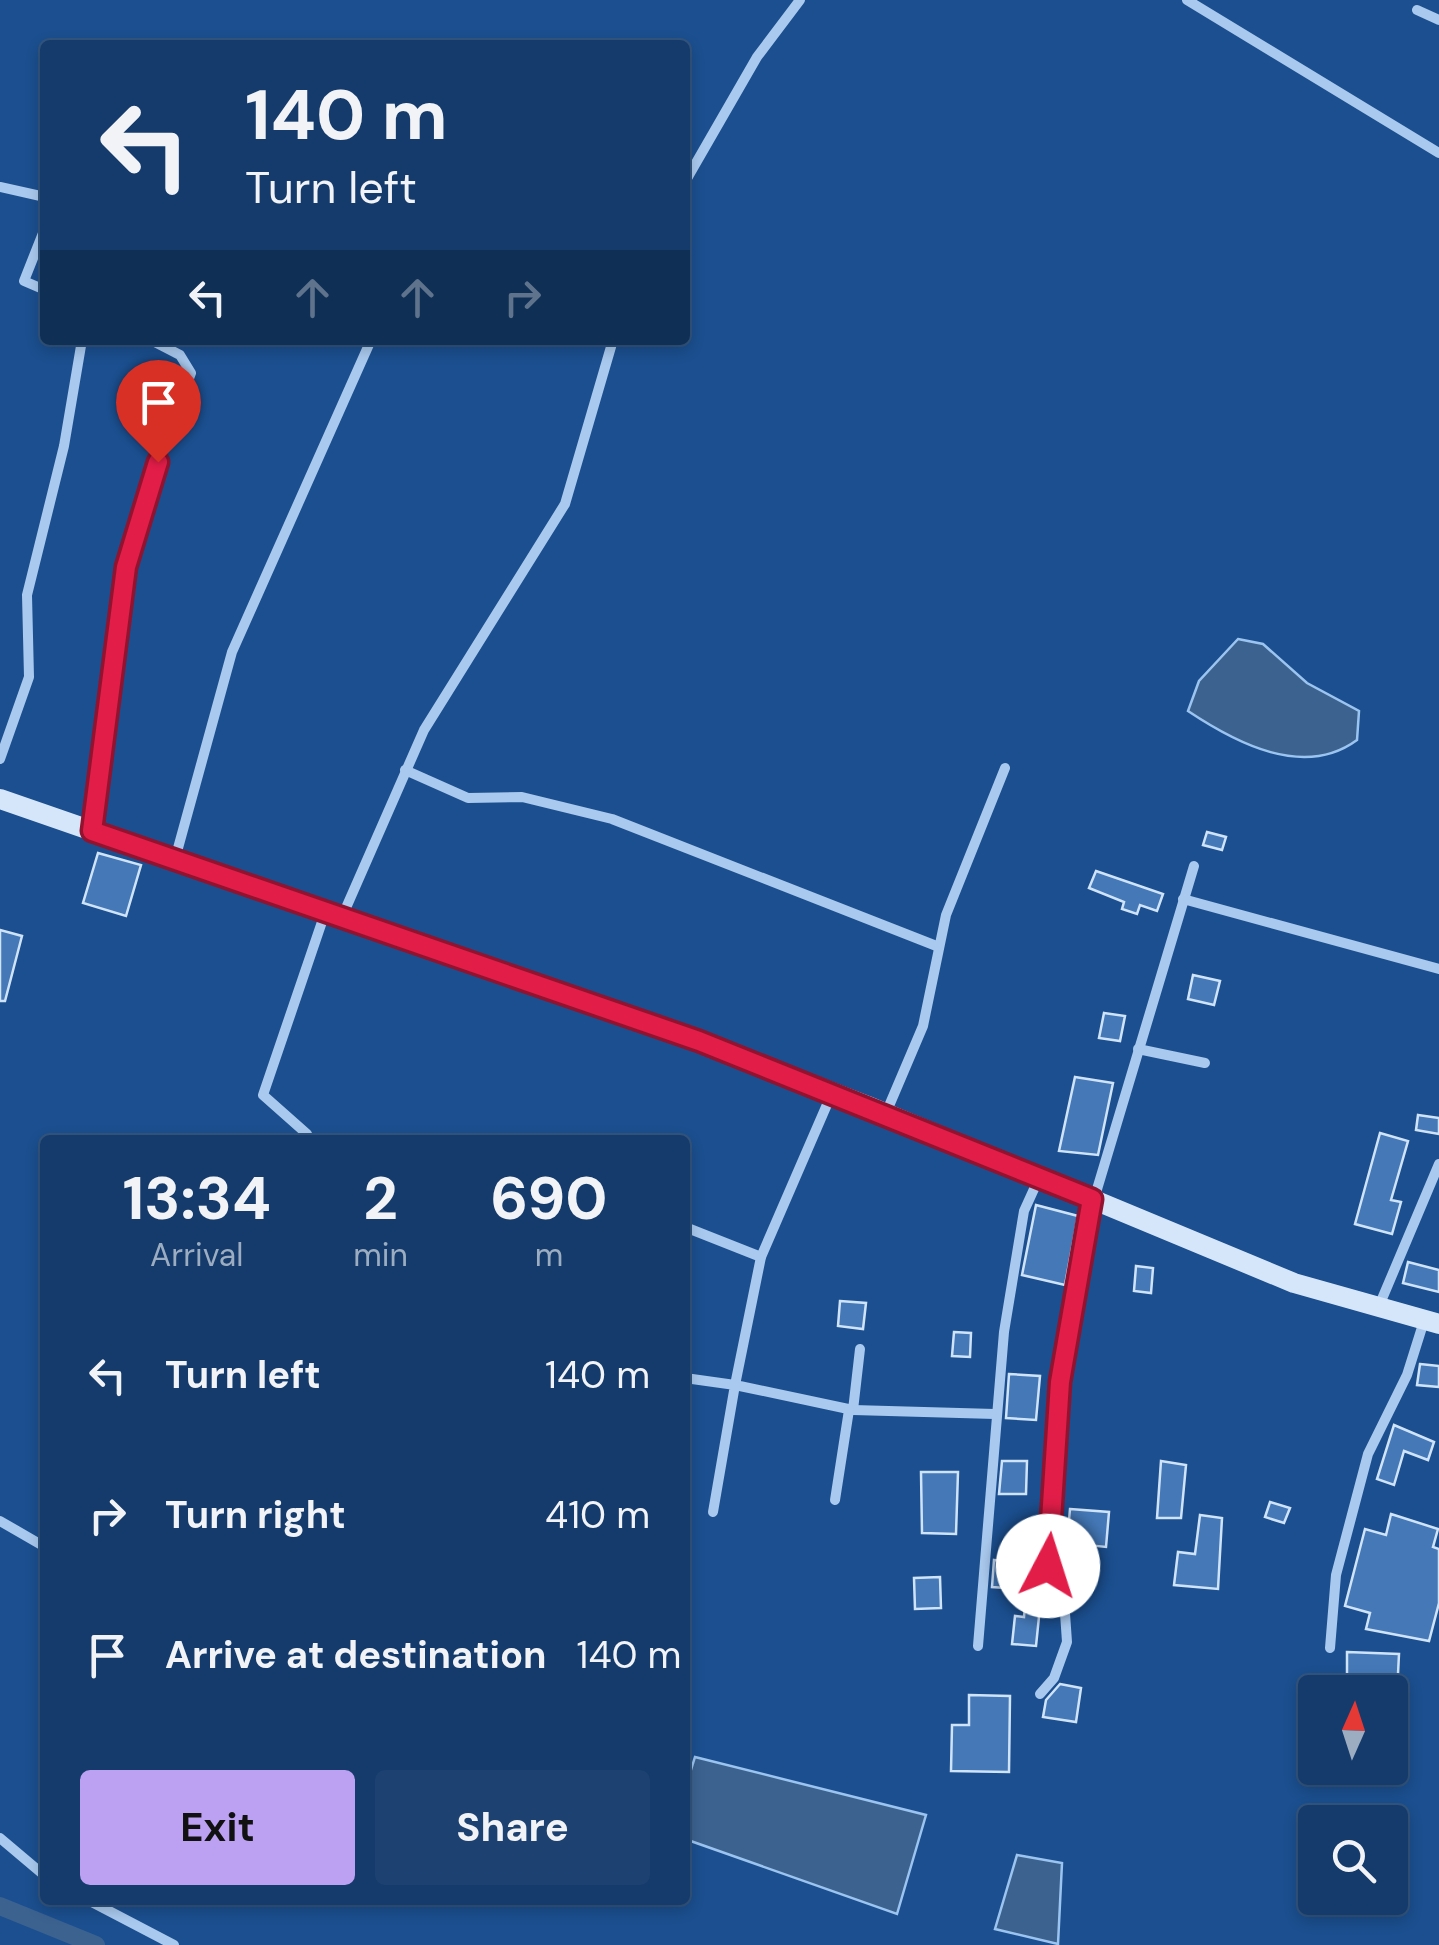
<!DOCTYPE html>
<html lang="en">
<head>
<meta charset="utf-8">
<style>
  body { margin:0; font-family:"DM Sans",sans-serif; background:#1d4271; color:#f1f3f6; height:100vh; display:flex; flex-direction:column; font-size:38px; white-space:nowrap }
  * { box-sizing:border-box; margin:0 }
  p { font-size:32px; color:#9dadc1 }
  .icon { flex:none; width:55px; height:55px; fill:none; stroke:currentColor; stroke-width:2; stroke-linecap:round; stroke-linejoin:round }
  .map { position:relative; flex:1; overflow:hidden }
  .panel { position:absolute; left:40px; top:1135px; width:650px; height:770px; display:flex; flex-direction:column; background:#143b6b; border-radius:10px; box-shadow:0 5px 15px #0003,0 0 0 2px #33557e }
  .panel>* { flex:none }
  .hud { position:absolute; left:40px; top:40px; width:650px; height:305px; border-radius:10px; box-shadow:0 5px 15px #0003,0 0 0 2px #33557e; background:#143b6b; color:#f1f3f6; overflow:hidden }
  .needle { width:65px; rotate:3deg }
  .controls { position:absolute; left:1298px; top:1675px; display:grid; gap:20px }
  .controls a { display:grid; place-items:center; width:110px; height:110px; border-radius:10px; background:#143b6b; box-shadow:0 5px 15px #0003,0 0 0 2px #33557e; font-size:50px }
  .pin { position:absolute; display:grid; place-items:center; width:85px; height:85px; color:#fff; margin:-102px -42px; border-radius:50% 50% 50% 0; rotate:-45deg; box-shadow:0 0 10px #0007 }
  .pin .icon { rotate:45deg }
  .me { position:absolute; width:110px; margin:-55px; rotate:5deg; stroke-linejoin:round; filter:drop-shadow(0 0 8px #0008) }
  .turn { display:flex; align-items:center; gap:35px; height:210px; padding:0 40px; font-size:45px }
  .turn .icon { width:130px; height:130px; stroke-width:2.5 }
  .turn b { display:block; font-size:70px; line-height:85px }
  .lanes { display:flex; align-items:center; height:95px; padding:0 40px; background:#0003; justify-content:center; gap:50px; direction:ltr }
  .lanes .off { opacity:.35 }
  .eta { display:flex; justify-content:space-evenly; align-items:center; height:170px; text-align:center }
  .eta b { font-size:60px; font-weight:700; line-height:70px }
  .action { display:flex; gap:20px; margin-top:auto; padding:20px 40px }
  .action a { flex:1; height:115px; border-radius:10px; background:#bca0f2; color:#111; font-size:40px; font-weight:700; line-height:115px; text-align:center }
  .action a+a { background:#1d4271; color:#f1f3f6 }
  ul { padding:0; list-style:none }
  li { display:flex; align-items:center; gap:30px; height:140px; padding:0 40px }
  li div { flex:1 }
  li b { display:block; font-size:38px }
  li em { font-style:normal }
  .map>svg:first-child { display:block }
  .water { fill:#3c6290; stroke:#9cc4f0; stroke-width:2.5 }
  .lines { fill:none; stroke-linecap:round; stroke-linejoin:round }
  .canal { stroke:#3c6290; stroke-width:18 }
  .building { fill:#4478b7; stroke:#cfe3fa; stroke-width:2.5 }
  .street { stroke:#a9c9ee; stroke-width:10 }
  .secondary { stroke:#d6e6fa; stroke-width:20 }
  .route-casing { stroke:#92132f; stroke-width:25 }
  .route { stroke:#e11d48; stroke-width:18 }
</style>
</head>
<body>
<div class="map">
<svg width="1439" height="1945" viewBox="0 0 1439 1945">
  <rect width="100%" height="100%" fill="#1b4f8f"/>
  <g class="water">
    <path d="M1238 639 1263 644 1307 683 1359 711 1357 740C1304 779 1236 743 1188 711L1199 681Z"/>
    <polygon points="695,1757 926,1815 897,1914 685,1839 685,1789"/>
    <polygon points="1017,1855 1062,1863 1058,1944 995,1929"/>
  </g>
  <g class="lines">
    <polyline class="canal" points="0,1906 96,1945"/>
  </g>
  <g class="building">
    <polygon points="1207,832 1226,837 1222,850 1203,845"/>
    <polygon points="98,853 141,865 126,916 83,903"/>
    <polygon points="1096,871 1163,894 1157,911 1140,905 1137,914 1122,909 1124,902 1089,888"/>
    <polygon points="0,930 22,936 5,1001 0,1001"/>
    <polygon points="1193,975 1220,981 1214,1005 1188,999"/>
    <polygon points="1104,1013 1125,1016 1120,1041 1099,1038"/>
    <polygon points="1075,1077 1113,1083 1098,1155 1059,1151"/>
    <polygon points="1418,1115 1439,1118 1439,1134 1416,1130"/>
    <polygon points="1380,1133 1408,1141 1391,1200 1401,1202 1392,1234 1355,1224"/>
    <polygon points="1036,1205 1078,1216 1065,1285 1022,1275"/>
    <polygon points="1408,1262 1439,1270 1439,1292 1403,1283"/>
    <polygon points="1136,1266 1153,1268 1151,1293 1134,1291"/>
    <polygon points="840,1301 866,1303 863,1329 838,1326"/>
    <polygon points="954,1332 971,1333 970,1357 952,1356"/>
    <polygon points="1420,1364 1439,1366 1439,1387 1417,1385"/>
    <polygon points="1009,1374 1040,1376 1036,1420 1006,1418"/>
    <polygon points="1394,1425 1434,1442 1428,1460 1404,1451 1394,1485 1377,1479"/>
    <polygon points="1002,1461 1027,1461 1026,1494 999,1494"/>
    <polygon points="1161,1461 1186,1465 1181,1518 1157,1518"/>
    <polygon points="921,1472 958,1472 956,1534 922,1533"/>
    <polygon points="1270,1502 1290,1508 1284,1523 1265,1517"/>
    <polygon points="1070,1509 1109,1512 1106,1547 1067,1543"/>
    <polygon points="1391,1514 1438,1529 1433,1547 1439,1549 1439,1603 1429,1641 1366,1629 1370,1613 1345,1606 1365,1529 1386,1535"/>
    <polygon points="1200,1515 1222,1518 1218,1589 1174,1585 1178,1552 1195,1554"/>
    <polygon points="994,1560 1022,1563 1020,1589 992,1587"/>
    <polygon points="940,1577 941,1608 915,1609 914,1578"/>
    <polygon points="1025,1605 1040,1607 1036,1646 1012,1644 1015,1616 1024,1617"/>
    <polygon points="1347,1652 1399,1654 1398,1674 1347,1676"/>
    <polygon points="1060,1684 1081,1688 1076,1722 1043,1717 1046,1700"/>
    <polygon points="969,1695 1010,1696 1009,1772 951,1771 952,1725 969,1725"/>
  </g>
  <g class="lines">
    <g class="street">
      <polyline points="1187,0 1439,153"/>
      <polyline points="1417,10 1439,20"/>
      <polyline points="685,182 757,57 800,0"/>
      <polyline points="0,187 45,197"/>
      <polyline points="45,228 24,281 45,290"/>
      <polyline points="0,759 29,677 27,595 64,446 82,340"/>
      <polyline points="405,770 468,798 522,797 612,819 939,947"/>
      <polyline points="92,830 126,567 147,492 191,373 180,355 151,340"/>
      <polyline points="175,859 232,652 371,340"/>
      <polyline points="1183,899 1439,969"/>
      <polyline points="342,917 424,730 565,504 613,340"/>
      <polyline points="1138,1049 1205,1063"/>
      <polyline points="832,1093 761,1257 735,1385 853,1410 860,1349"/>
      <polyline points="886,1113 923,1026 946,915 1005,768"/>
      <polyline points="305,1140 307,1134 263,1095 325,913"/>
      <polyline points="685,1227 761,1257"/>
      <polyline points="1379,1306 1439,1164"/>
      <polyline points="685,1378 735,1385 713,1512"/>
      <polyline points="853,1410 995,1414"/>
      <polyline points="835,1500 849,1410"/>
      <polyline points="0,1521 45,1547"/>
      <polyline points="978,1646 1004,1332 1024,1211 1039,1178"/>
      <polyline points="1330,1648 1336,1575 1368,1454 1407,1375 1424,1321"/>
      <polyline points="1040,1694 1054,1678 1067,1642 1064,1599 1048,1566 1060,1382 1080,1246 1194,866"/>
      <polyline points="0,1838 45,1876"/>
      <polyline points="88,1900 174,1945"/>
    </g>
    <polyline class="secondary" points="0,799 699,1041 868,1106 1294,1283 1439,1324"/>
  </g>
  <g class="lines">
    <defs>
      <polyline id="route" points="158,462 126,567 92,831 699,1041 1092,1199 1060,1382 1048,1566"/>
    </defs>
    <use href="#route" class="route-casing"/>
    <use href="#route" class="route"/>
  </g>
</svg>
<div class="controls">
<a><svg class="needle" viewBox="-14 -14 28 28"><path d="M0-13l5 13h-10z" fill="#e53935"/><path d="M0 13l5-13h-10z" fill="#9dadc1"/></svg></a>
<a><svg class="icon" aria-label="search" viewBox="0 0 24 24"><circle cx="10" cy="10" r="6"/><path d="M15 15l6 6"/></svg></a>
</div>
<div class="pin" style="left:158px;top:462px;background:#d93025"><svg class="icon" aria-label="arrive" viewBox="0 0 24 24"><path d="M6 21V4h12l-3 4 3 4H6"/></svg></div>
<svg class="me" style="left:1048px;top:1566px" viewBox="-20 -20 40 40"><circle r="19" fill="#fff"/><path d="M0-13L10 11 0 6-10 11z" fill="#e11d48"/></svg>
<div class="hud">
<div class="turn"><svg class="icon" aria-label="left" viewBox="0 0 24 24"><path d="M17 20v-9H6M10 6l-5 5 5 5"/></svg><div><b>140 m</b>Turn left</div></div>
<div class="lanes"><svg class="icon" aria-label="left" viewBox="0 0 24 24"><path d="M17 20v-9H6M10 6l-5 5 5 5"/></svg><svg class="icon off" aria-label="ahead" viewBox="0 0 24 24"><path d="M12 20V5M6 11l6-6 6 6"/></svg><svg class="icon off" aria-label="ahead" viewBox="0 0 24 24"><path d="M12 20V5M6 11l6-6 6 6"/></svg><svg class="icon off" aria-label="right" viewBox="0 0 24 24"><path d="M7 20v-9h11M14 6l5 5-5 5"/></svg></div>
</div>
<section class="panel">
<div class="eta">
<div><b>13:34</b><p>Arrival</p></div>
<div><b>2</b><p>min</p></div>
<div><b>690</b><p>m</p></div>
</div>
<ul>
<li><svg class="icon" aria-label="left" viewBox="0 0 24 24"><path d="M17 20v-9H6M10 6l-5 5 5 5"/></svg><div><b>Turn left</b></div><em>140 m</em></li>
<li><svg class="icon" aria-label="right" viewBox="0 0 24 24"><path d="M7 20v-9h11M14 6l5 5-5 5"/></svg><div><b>Turn right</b></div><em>410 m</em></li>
<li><svg class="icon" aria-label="arrive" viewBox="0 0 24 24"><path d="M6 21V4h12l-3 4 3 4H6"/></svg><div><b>Arrive at destination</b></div><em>140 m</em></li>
</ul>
<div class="action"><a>Exit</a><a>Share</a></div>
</section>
</div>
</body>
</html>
